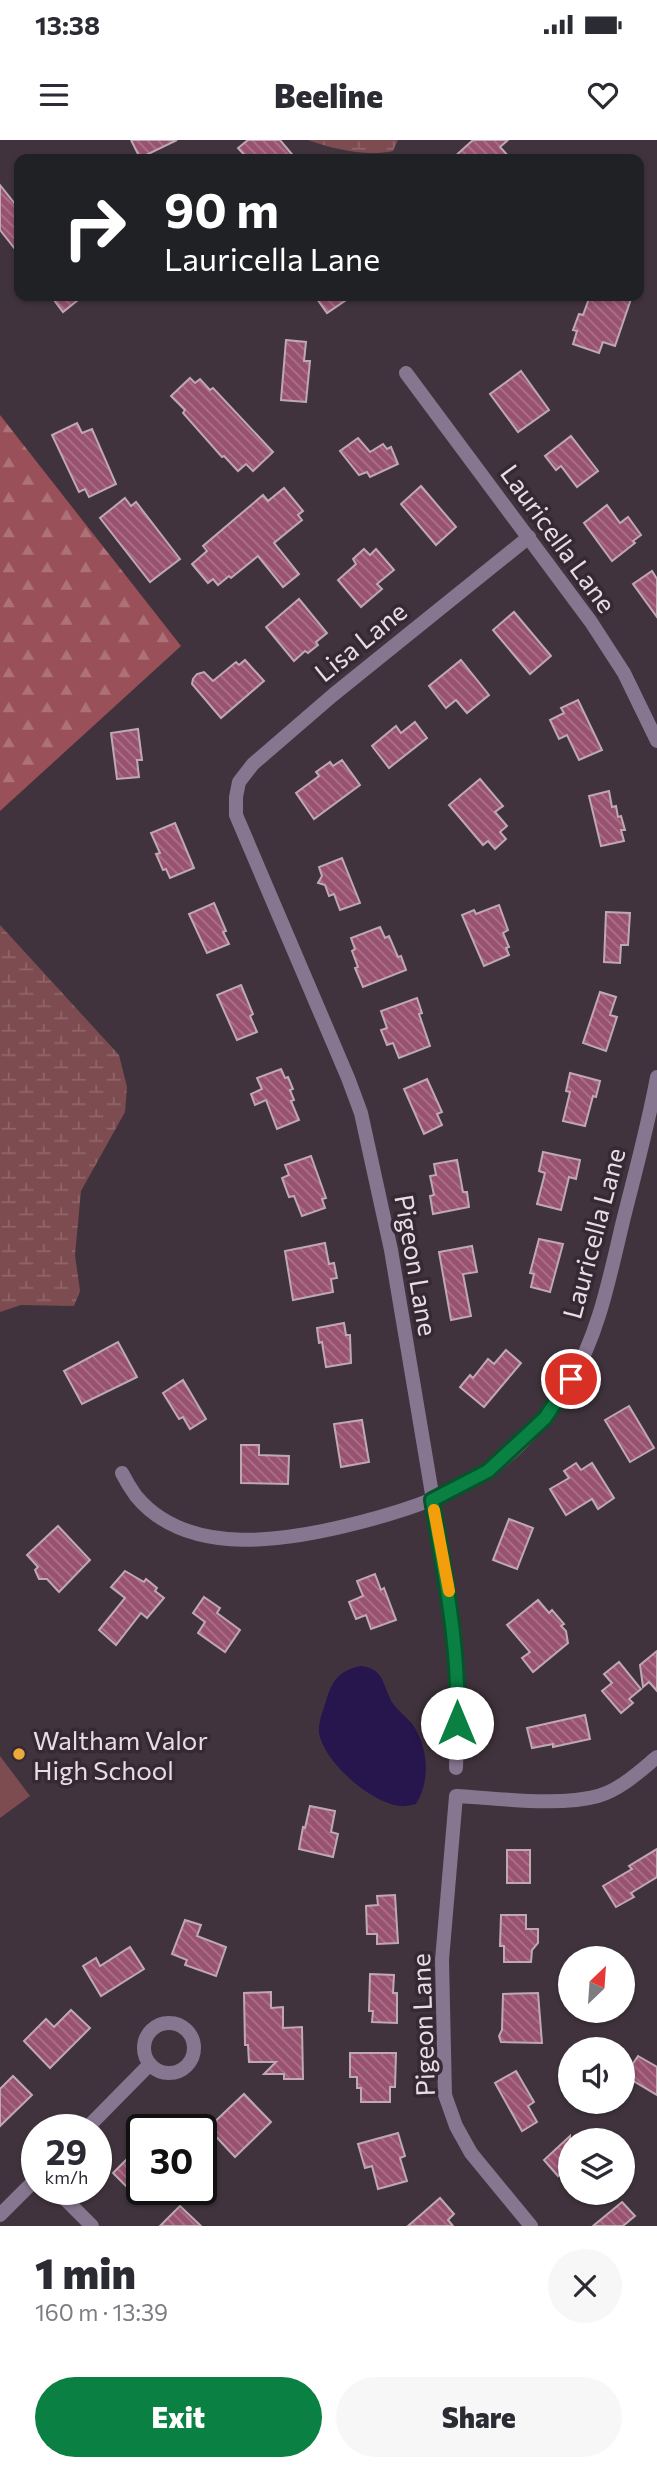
<!DOCTYPE html>
<html lang="en">
<head>
<meta charset="utf-8">
<style>
  body { margin:0; font-family:Commissioner,sans-serif; background:#f7f7f7; color:#2b2b33; height:100vh; display:flex; flex-direction:column; font-size:26px; white-space:nowrap }
  * { box-sizing:border-box; margin:0 }
  p { font-size:23px; color:#7c7c81 }
  .icon { flex:none; width:38px; height:38px; fill:none; stroke:currentColor; stroke-width:2; stroke-linecap:round; stroke-linejoin:round }
  .map { position:relative; height:2086px; overflow:hidden }
  .side { display:flex; flex-direction:column; background:#fff; flex:1 }
  .side>* { flex:none }
  .banner { position:absolute; left:14px; top:14px; width:630px; height:147px; border-radius:14px; box-shadow:0 2px 5px #0004; background:#202124; color:#fff; overflow:hidden }
  .needle { width:46px; rotate:25deg }
  .buttons { position:absolute; left:558px; top:1806px; display:grid; gap:14px }
  .buttons a { display:grid; place-items:center; width:77px; height:77px; border-radius:50%; background:#fff; box-shadow:0 2px 5px #0004; font-size:35px }
  .speed { position:absolute; left:21px; top:1974px; display:flex; gap:14px; font-size:35px; font-weight:700; text-align:center }
  .speed>* { display:grid; place-content:center; width:91px; height:91px; border-radius:50%; background:#fff; box-shadow:0 2px 5px #0004; line-height:1 }
  .speed small { font-size:18px; font-weight:400 }
  .speed .limit { border:4px solid #111; border-radius:10px; background:#fff; color:#111 }
  .pin { position:absolute; display:grid; place-items:center; width:60px; height:60px; color:#fff; margin:-30px; border:4px solid #fff; border-radius:50%; box-shadow:0 2px 7px #0007 }
  .me { position:absolute; width:77px; margin:-38px; rotate:0deg; stroke-linejoin:round; filter:drop-shadow(0 0 5px #0008) }
  .turn { display:flex; align-items:center; gap:24px; height:147px; padding:0 35px; font-size:32px }
  .turn .icon { width:91px; height:91px; stroke-width:2.5 }
  .turn b { display:block; font-size:49px; line-height:60px }
  .round { display:grid; place-items:center; flex:none; width:74px; height:74px; border-radius:37px; background:#f7f7f7 }
  .head { display:flex; align-items:center; justify-content:space-between; height:119px; padding:0 35px }
  h1 { font-size:42px; font-weight:800; line-height:52px }
  .primary-button { display:flex; gap:14px; margin-top:auto; padding:14px 35px }
  .primary-button a { flex:1; height:80px; border-radius:42px; background:#0b8043; color:#fff; font-size:28px; font-weight:800; line-height:80px; text-align:center }
  .primary-button a+a { background:#f7f7f7; color:#2b2b33 }
  .status { display:flex; justify-content:space-between; align-items:center; height:49px; padding:0 35px; background:#fff; direction:ltr }
  .status svg { height:19px; fill:currentColor }
  header { display:flex; justify-content:space-between; align-items:center; height:91px; padding:0 35px; background:#fff; font-size:32px; font-weight:800 }
  .map>svg:first-child { display:block }
  .green { fill:#7d4c50 }
  .forest { fill:url(#forest-firs) }
  .wetland { fill:url(#wetland-marsh) }
  .water { fill:#27154d }
  .building { fill:url(#building-back-hatch); stroke:#bfa9b1; stroke-width:2 }
  .lines { fill:none; stroke-linecap:round; stroke-linejoin:round }
  .street { stroke:#877690; stroke-width:14 }
  .route-casing { stroke:#07532c; stroke-width:18 }
  .route { stroke:#0b8043; stroke-width:12 }
  .slow { stroke:#f59e0b; stroke-width:12 }
  .poi-dot { fill:#eca93a; stroke:#362933; stroke-width:2.5 }
  .labels { text-anchor:middle; dominant-baseline:central; stroke-width:7; stroke-linejoin:round; paint-order:stroke }
  .street-label { font-size:26px; fill:#e7dee5; stroke:#362933 }
  .poi-label { font-size:26px; fill:#e7dee5; stroke:#362933; text-anchor:start }
</style>
</head>
<body>
<div class="status"><b>13:38</b><svg viewBox="0 0 49 12"><path d="M0 12V9h3v3zM5 12V6h3v6zM10 12V3h3v9zM15 12V0h3v12zM26 1h20v11H26zM47 4h2v5h-2z"/></svg></div>
<header><svg class="icon" aria-label="menu" viewBox="0 0 24 24"><path d="M4 6h16M4 12h16M4 18h16"/></svg>Beeline<svg class="icon" aria-label="heart" viewBox="0 0 24 24"><path d="M12 20l-8-8c-3-5 5-10 8-4 3-6 11-1 8 4z"/></svg></header>
<div class="map">
<svg width="657" height="2086" viewBox="0 0 657 2086">
  <defs>
    <pattern id="forest-firs" width="22" height="20" patternUnits="userSpaceOnUse" patternTransform="scale(1.75)"><rect width="22" height="20" fill="#9a5058"/><path d="M5 1l3.5 6h-7zM16 11l3.5 6h-7z" fill="#ad7178"/></pattern>
    <pattern id="wetland-marsh" width="20" height="14" patternUnits="userSpaceOnUse" patternTransform="scale(1.75)"><rect width="20" height="14" fill="#7d4c50"/><path d="M1 5h8M5 5V1M11 12h8M15 12V8" fill="none" stroke="#8f6569"/></pattern>
    <pattern id="building-back-hatch" width="6" height="6" patternUnits="userSpaceOnUse" patternTransform="scale(1.75)"><rect width="6" height="6" fill="#985270"/><path d="M-1 5l2 2M0 0l6 6M5-1l2 2" fill="none" stroke="#ab738b"/></pattern>
  </defs>
  <rect width="100%" height="100%" fill="#40333d"/>
  <polygon class="green" points="0,1616 30,1656 0,1678"/>
  <polygon class="forest" points="0,275 181,506 0,671"/>
  <g class="wetland">
    <path d="M308 0H398L393 11C367 17 333 9 308 0Z"/>
    <polygon points="0,785 119,915 127,947 125,972 81,1051 75,1115 80,1151 74,1166 21,1165 0,1172"/>
  </g>
  <path class="water" d="M361 1526C386 1529 382 1547 394 1565 399 1572 408 1578 413 1585 428 1608 431 1640 416 1664 411 1665 405 1667 400 1666 371 1663 324 1622 319 1593 318 1583 323 1571 326 1561 332 1540 340 1530 361 1526Z"/>
  <g class="building">
    <polygon points="131,0 177,0 140,18"/>
    <polygon points="248,0 280,0 296,19 248,19 238,8"/>
    <polygon points="473,0 508,0 500,7 511,19 452,19"/>
    <polygon points="0,45 19,69 19,114 0,90"/>
    <polygon points="51,156 83,156 63,172"/>
    <polygon points="315,156 352,156 327,173"/>
    <polygon points="590,156 632,156 615,206 603,202 599,213 573,204 577,191 573,190 579,174 583,175"/>
    <polygon points="286,200 306,202 304,221 310,221 306,262 281,260"/>
    <polygon points="521,231 549,270 518,292 490,254"/>
    <polygon points="190,238 195,243 200,239 210,250 213,248 273,312 253,331 246,324 238,331 224,316 222,317 183,273 185,270 171,256"/>
    <polygon points="77,283 82,293 92,289 116,344 89,357 85,349 79,352 52,295"/>
    <polygon points="571,296 598,331 577,347 561,326 556,330 545,316"/>
    <polygon points="358,298 370,312 383,304 387,309 391,307 398,324 370,337 367,332 359,335 340,311"/>
    <polygon points="421,346 456,387 436,405 401,364"/>
    <polygon points="284,348 303,371 298,375 302,380 274,403 299,434 283,447 258,416 231,438 229,436 218,445 213,439 208,443 192,424 207,411 203,406 263,355 268,361"/>
    <polygon points="125,358 131,366 136,362 180,419 150,442 100,378"/>
    <polygon points="607,365 620,383 628,377 641,395 633,401 635,403 612,421 584,383"/>
    <polygon points="364,409 370,415 376,409 394,430 377,444 382,449 361,467 338,440 356,424 353,419"/>
    <polygon points="652,431 657,439 657,477 633,444"/>
    <polygon points="299,459 327,493 316,502 318,505 308,513 305,511 294,521 266,487"/>
    <polygon points="514,472 551,516 530,534 493,490"/>
    <polygon points="245,520 264,541 221,578 192,544 193,539 197,534 204,532 213,541 236,522 239,525"/>
    <polygon points="461,520 489,555 467,573 456,560 446,568 429,546"/>
    <polygon points="578,560 602,610 579,620 567,595 559,599 550,580 564,573 561,568"/>
    <polygon points="415,582 427,598 389,628 372,606 396,586 401,593"/>
    <polygon points="138,589 142,620 137,620 139,637 117,639 111,593"/>
    <polygon points="342,620 360,645 314,679 296,653 319,636 316,632 330,622 333,626"/>
    <polygon points="480,639 503,666 495,672 507,686 500,692 506,699 495,709 488,701 483,705 449,665"/>
    <polygon points="609,651 612,667 616,666 618,677 621,676 625,690 621,690 624,701 601,706 589,656"/>
    <polygon points="175,683 194,728 170,738 166,729 163,730 156,714 160,713 151,693"/>
    <polygon points="342,718 360,763 340,770 334,754 329,756 325,745 318,743 322,736 319,727"/>
    <polygon points="214,763 226,791 223,792 229,804 207,813 189,774"/>
    <polygon points="499,765 508,790 503,793 509,807 506,808 509,815 484,826 462,775 474,770 476,774"/>
    <polygon points="606,772 630,773 628,805 621,805 620,823 604,822"/>
    <polygon points="380,787 385,798 389,796 398,817 401,816 406,830 363,847 355,828 358,827 352,811 355,809 351,798"/>
    <polygon points="241,845 253,874 250,876 257,892 237,900 217,855"/>
    <polygon points="600,852 616,857 610,875 617,877 606,911 583,903"/>
    <polygon points="417,858 422,873 419,874 430,906 399,918 393,903 387,905 381,890 387,888 381,871"/>
    <polygon points="281,929 285,938 288,937 293,949 290,950 294,960 291,961 299,980 277,989 266,960 255,965 251,954 262,949 257,938"/>
    <polygon points="570,933 600,941 596,957 593,956 585,986 563,981 570,952 566,951"/>
    <polygon points="427,939 442,972 437,974 442,985 424,994 404,949"/>
    <polygon points="543,1012 580,1020 576,1039 569,1037 561,1070 537,1064 545,1033 539,1031"/>
    <polygon points="311,1016 326,1058 322,1059 325,1068 302,1076 294,1056 289,1057 282,1038 289,1035 285,1025"/>
    <polygon points="457,1020 463,1052 467,1052 469,1067 433,1074 430,1056 434,1055 430,1036 436,1035 434,1024"/>
    <polygon points="539,1099 563,1104 550,1152 531,1147 534,1134 530,1133"/>
    <polygon points="325,1103 329,1124 334,1123 337,1138 331,1139 333,1152 293,1160 285,1111"/>
    <polygon points="472,1106 477,1132 463,1134 471,1176 451,1180 439,1112"/>
    <polygon points="344,1183 346,1195 350,1195 351,1223 326,1227 322,1202 319,1203 317,1188"/>
    <polygon points="118,1202 137,1237 82,1264 64,1231"/>
    <polygon points="506,1210 521,1223 484,1267 460,1247 470,1235 473,1238 488,1219 494,1224"/>
    <polygon points="183,1240 206,1279 190,1289 183,1277 179,1279 163,1253"/>
    <polygon points="629,1266 654,1308 630,1322 605,1280"/>
    <polygon points="362,1280 369,1322 341,1327 334,1284"/>
    <polygon points="241,1305 259,1305 259,1315 289,1316 288,1344 241,1343"/>
    <polygon points="576,1323 581,1330 592,1323 614,1358 598,1369 592,1359 566,1375 550,1349 569,1338 564,1331"/>
    <polygon points="509,1379 533,1388 517,1429 493,1420"/>
    <polygon points="58,1386 90,1420 59,1452 47,1439 39,1439 35,1430 38,1427 27,1415"/>
    <polygon points="125,1431 144,1442 146,1439 157,1448 155,1451 164,1458 147,1478 141,1473 116,1505 99,1490 125,1458 111,1447"/>
    <polygon points="375,1434 381,1450 384,1448 396,1480 371,1489 366,1475 356,1479 349,1462 363,1456 357,1441"/>
    <polygon points="204,1457 220,1468 217,1473 240,1490 225,1512 198,1493 205,1482 193,1473"/>
    <polygon points="538,1460 549,1473 552,1470 564,1484 561,1486 566,1491 568,1503 533,1532 522,1518 530,1512 507,1485"/>
    <polygon points="657,1511 657,1551 649,1542 643,1547 640,1525"/>
    <polygon points="619,1522 641,1549 629,1559 633,1563 621,1573 602,1551 612,1543 604,1534"/>
    <polygon points="585,1575 590,1599 553,1607 553,1604 532,1608 527,1588"/>
    <polygon points="310,1666 335,1671 331,1692 338,1694 333,1717 299,1709 303,1687 305,1688"/>
    <polygon points="657,1709 657,1737 631,1753 634,1757 616,1767 603,1746 632,1729 629,1726"/>
    <rect x="507" y="1710" width="23" height="33"/>
    <polygon points="395,1755 398,1803 377,1804 377,1794 367,1794 366,1766 378,1765 377,1756"/>
    <polygon points="501,1775 526,1775 526,1789 538,1789 538,1803 532,1810 531,1822 504,1822 504,1806 500,1806"/>
    <polygon points="185,1780 201,1785 197,1796 226,1807 216,1836 185,1825 187,1820 172,1814"/>
    <polygon points="130,1807 144,1829 101,1856 83,1826 96,1818 100,1826"/>
    <polygon points="370,1834 394,1835 393,1853 397,1853 397,1883 372,1882 373,1871 369,1871"/>
    <polygon points="271,1852 271,1868 283,1867 283,1888 302,1887 303,1939 284,1939 284,1934 264,1934 276,1922 249,1922 248,1905 245,1905 244,1853"/>
    <polygon points="538,1853 542,1903 501,1902 499,1896 502,1890 503,1854"/>
    <polygon points="71,1870 90,1888 50,1928 24,1901 46,1879 54,1887"/>
    <polygon points="350,1913 396,1913 395,1947 390,1947 390,1962 361,1962 361,1948 357,1948 357,1937 350,1937"/>
    <polygon points="638,1916 657,1927 657,1955 625,1936"/>
    <polygon points="516,1931 534,1962 528,1966 537,1982 522,1991 495,1943"/>
    <polygon points="13,1936 32,1955 0,1986 0,1949"/>
    <polygon points="244,1954 271,1982 235,2017 208,1988"/>
    <polygon points="398,1993 405,2016 400,2018 407,2041 378,2049 372,2026 365,2028 358,2004"/>
    <polygon points="570,1996 570,2040 563,2032 558,2036 544,2020"/>
    <polygon points="142,2004 142,2062 113,2033"/>
    <polygon points="440,2058 454,2074 448,2080 453,2086 408,2086"/>
    <polygon points="622,2062 635,2076 623,2086 593,2086"/>
    <polygon points="180,2066 201,2086 160,2086"/>
  </g>
  <g class="lines">
    <g class="street">
      <polyline points="406,233 591,482 624,533 657,601"/>
      <path d="M122 1333C126 1341 131 1349 136 1356 189 1420 292 1400 361 1382 404 1371 451 1356 488 1331 520 1309 550 1274 570 1242 599 1194 610 1135 623 1081 635 1033 648 986 657 937"/>
      <polyline points="456,1628 458,1560 449,1455 391,1110 361,973 348,938 236,675 236,657 239,642 253,624 333,555 529,397"/>
      <circle cx="169" cy="1908" r="25"/>
      <polyline points="85,1990 150,1924"/>
      <polyline points="55,2049 92,2086"/>
      <polyline points="0,2075 37,2038"/>
      <path d="M531 2086 471 2013 456 1986 445 1955 442 1820 456 1656C497 1658 559 1667 598 1656 620 1650 640 1631 657 1617"/>
    </g>
  </g>
  <g class="lines">
    <defs>
      <path id="route" d="M457 1583C460 1507 444 1434 432 1360L488 1331 545 1278 571 1239"/>
    </defs>
    <use href="#route" class="route-casing"/>
    <use href="#route" class="route"/>
    <polyline class="slow" points="434,1370 449,1451"/>
  </g>
  <circle class="poi-dot" cx="19" cy="1614" r="7"/>
  <g class="labels">
    <g class="street-label">
      <text transform="translate(559 398) rotate(54)">Lauricella Lane</text>
      <text transform="translate(360 501) rotate(-39)">Lisa Lane</text>
      <text transform="translate(593 1093) rotate(-75)">Lauricella Lane</text>
      <text transform="translate(417 1125) rotate(80)">Pigeon Lane</text>
      <text transform="translate(422 1885) rotate(-92)">Pigeon Lane</text>
    </g>
    <g class="poi-label">
      <text x="33" y="1599">Waltham Valor<tspan x="33" dy="30">High School</tspan></text>
    </g>
  </g>
</svg>
<div class="buttons">
<a><svg class="needle" viewBox="-14 -14 28 28"><path d="M0-13l5 13h-10z" fill="#e53935"/><path d="M0 13l5-13h-10z" fill="#7c7c81"/></svg></a>
<a><svg class="icon" aria-label="sound" viewBox="0 0 24 24"><path d="M4 9h4l5-4v14l-5-4H4zM17 9q2 3 0 6"/></svg></a>
<a><svg class="icon" aria-label="layers" viewBox="0 0 24 24"><path d="M12 4l9 5-9 5-9-5zM3 14l9 5 9-5"/></svg></a>
</div>
<div class="speed"><div>29<small>km/h</small></div><div class="limit">30</div></div>
<div class="pin" style="left:571px;top:1239px;background:#d93025"><svg class="icon" aria-label="arrive" viewBox="0 0 24 24"><path d="M6 21V4h12l-3 4 3 4H6"/></svg></div>
<svg class="me" style="left:457px;top:1583px" viewBox="-20 -20 40 40"><circle r="19" fill="#fff"/><path d="M0-13L10 11 0 6-10 11z" fill="#0b8043"/></svg>
<div class="banner">
<div class="turn"><svg class="icon" aria-label="right" viewBox="0 0 24 24"><path d="M7 20v-9h11M14 6l5 5-5 5"/></svg><div><b>90 m</b>Lauricella Lane</div></div>
</div>
</div>
<section class="side">
<div class="head"><div><h1>1 min</h1><p>160 m · 13:39</p></div><a class="round"><svg class="icon" aria-label="close" viewBox="0 0 24 24"><path d="M6 6l12 12M18 6L6 18"/></svg></a></div>
<div class="primary-button"><a>Exit</a><a>Share</a></div>
</section>
</body>
</html>
